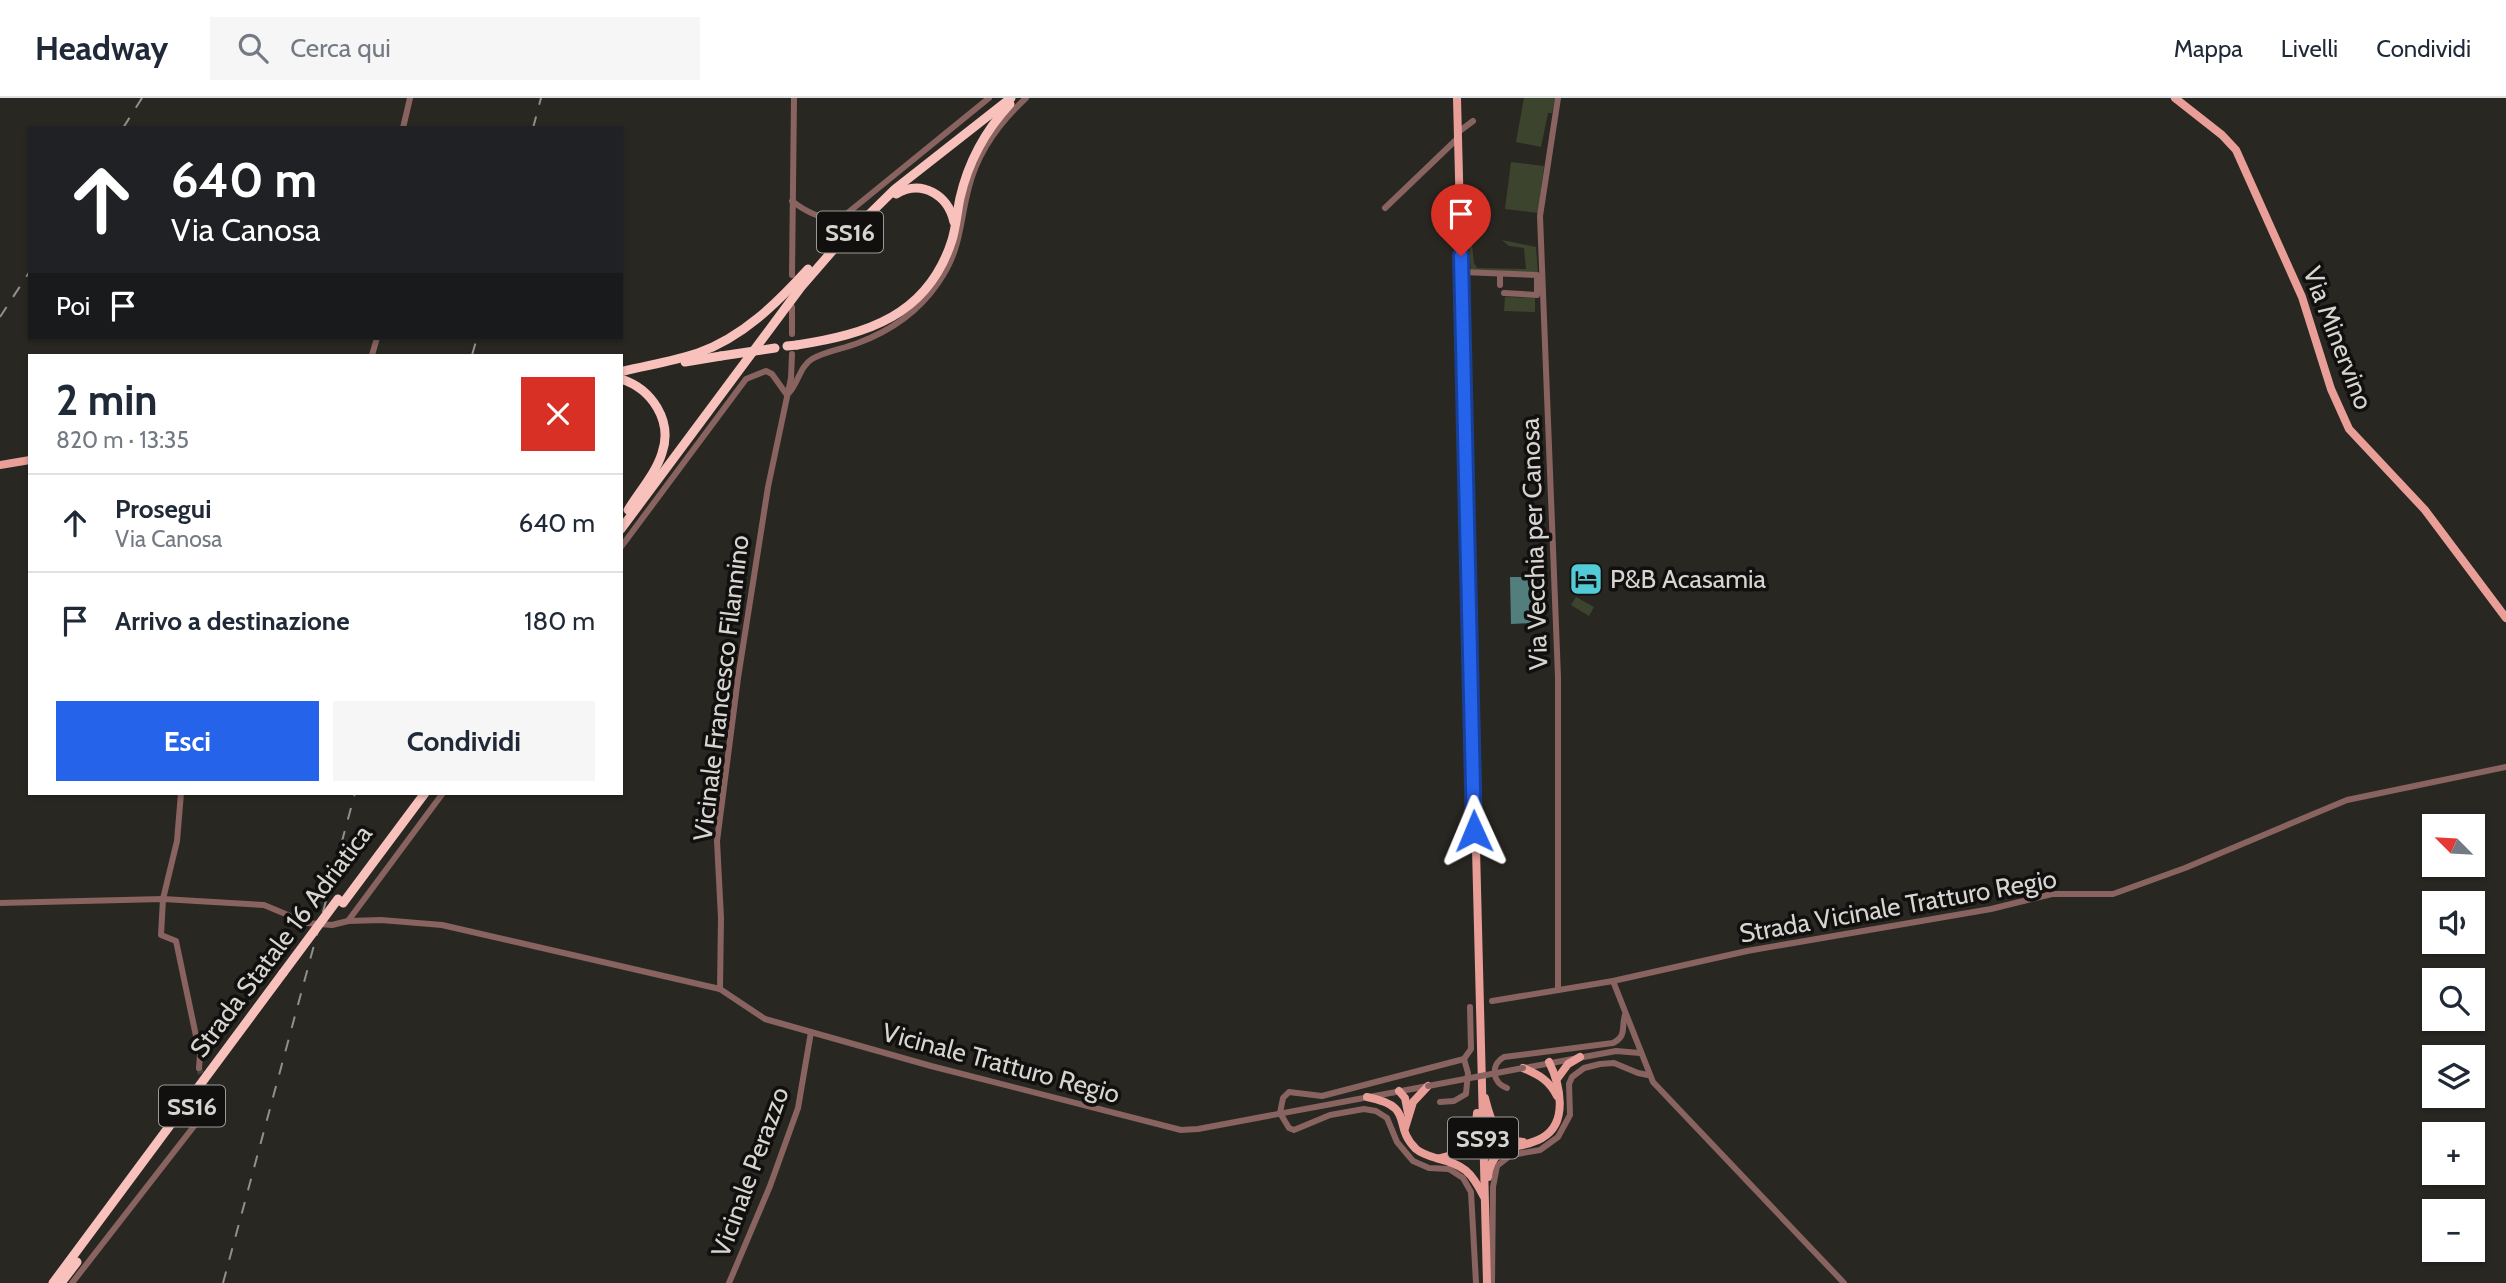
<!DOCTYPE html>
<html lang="it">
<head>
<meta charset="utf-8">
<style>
  body { margin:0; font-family:Cabin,sans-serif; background:#f6f6f7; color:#1f2937; height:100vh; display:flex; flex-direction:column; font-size:26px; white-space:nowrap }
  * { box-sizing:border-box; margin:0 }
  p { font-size:23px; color:#747a83 }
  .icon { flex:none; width:38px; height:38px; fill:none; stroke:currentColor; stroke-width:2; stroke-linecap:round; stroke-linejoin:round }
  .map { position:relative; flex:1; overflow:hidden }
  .drawer { position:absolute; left:28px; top:256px; width:595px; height:441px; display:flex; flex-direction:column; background:#fff; border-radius:0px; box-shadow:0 2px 5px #0004 }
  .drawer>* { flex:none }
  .top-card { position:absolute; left:28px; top:28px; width:595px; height:214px; border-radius:0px; box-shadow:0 2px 5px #0004; background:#202124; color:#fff; overflow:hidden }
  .needle { width:46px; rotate:294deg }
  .fabs { position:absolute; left:2422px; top:716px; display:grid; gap:14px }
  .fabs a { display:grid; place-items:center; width:63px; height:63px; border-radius:0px; background:#fff; box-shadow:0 2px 5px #0004; font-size:35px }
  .pin { position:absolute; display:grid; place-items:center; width:60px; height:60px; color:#fff; margin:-72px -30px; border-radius:50% 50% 50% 0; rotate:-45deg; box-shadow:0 0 7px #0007 }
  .pin .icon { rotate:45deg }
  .me { position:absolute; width:77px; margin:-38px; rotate:359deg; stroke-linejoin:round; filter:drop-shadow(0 0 5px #0008) }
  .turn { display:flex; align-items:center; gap:24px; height:147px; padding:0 28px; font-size:32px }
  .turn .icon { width:91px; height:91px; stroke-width:2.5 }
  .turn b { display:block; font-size:49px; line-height:60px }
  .then { display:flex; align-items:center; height:66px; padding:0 28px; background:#0003; gap:14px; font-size:26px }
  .round { display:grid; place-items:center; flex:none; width:74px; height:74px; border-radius:0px; background:#f6f6f7 }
  .headline { display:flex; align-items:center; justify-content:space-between; height:119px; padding:0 28px }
  h1 { font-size:42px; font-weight:700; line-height:52px }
  .primary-button { display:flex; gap:14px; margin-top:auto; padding:14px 28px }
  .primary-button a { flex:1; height:80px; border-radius:0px; background:#2563eb; color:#fff; font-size:28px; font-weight:700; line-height:80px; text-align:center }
  .primary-button a+a { background:#f6f6f7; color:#1f2937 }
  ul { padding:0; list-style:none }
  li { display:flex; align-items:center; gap:21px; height:98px; padding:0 28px; border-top:2px solid #e0e1e3 }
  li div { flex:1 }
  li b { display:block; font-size:26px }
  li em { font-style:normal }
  header { display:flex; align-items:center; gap:42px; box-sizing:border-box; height:98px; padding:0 35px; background:#fff; border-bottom:2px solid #e0e1e3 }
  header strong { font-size:33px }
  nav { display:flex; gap:38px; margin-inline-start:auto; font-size:24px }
  .search { width:490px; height:63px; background:#f6f6f7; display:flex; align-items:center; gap:18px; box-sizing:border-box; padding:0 24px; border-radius:0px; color:#747a83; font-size:26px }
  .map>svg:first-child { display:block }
  .green { fill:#3d442e }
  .water { fill:#527e7e }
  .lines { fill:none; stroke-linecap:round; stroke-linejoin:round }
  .minor-tunnel { stroke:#43413c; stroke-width:6; stroke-dasharray:6 3; stroke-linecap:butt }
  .minor { stroke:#886360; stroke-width:6 }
  .major { stroke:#ea9e98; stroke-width:8 }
  .highway { stroke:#f9c1bc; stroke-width:9 }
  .rail { stroke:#918f8b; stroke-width:2; stroke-dasharray:12 12; stroke-linecap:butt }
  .minor-bridge { stroke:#886360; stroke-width:6 }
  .highway-bridge { stroke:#f9c1bc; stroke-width:9 }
  .route-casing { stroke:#184099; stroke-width:18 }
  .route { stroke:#2563eb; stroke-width:12 }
  .labels { text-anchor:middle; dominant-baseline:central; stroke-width:7; stroke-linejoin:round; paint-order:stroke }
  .shield { fill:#11100e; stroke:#9b9a96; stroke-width:2 }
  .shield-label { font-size:24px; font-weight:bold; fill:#d6d5d1 }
  .street-label { font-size:26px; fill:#d6d5d1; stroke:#11100e }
  .poi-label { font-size:26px; fill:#d6d5d1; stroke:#11100e; text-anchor:start }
</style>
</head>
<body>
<header>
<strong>Headway</strong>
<div class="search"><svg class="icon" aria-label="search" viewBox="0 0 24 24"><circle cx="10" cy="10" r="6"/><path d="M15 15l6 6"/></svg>Cerca qui</div>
<nav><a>Mappa</a><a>Livelli</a><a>Condividi</a></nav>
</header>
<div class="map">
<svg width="2506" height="1185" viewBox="0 0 2506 1185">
  <rect width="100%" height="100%" fill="#292722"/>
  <g class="green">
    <polygon points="1524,0 1555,0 1552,15 1548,15 1541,49 1516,44"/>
    <polygon points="1511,64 1544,68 1538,115 1505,111"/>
    <polygon points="1502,142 1536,149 1538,175 1471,173 1469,147 1472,147 1474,165 1477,170 1526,171 1524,150 1509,148"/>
    <polygon points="1505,199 1535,200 1535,214 1504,213"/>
    <polygon points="1576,499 1594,509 1589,518 1571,507"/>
  </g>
  <polygon class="water" points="1510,479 1531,479 1532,525 1511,526"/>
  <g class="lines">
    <polyline class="minor-tunnel" points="199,970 212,1005"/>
    <g class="minor">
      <polyline points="1558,0 1540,118 1558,579 1558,892"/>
      <polyline points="403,30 410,0"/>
      <polyline points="1457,35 1473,23"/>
      <path d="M792 103C806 114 821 121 839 122L989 0"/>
      <polyline points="1385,110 1458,40"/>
      <polyline points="1461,174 1537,177 1537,197 1504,195"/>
      <polyline points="792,177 794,0"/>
      <polyline points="1500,187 1500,176"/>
      <polyline points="792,236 792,209"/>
      <polyline points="372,257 377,240"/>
      <path d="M788 296C798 286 800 268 812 261 826 253 843 251 858 245 890 233 919 213 938 185 962 151 959 126 969 89 978 53 999 25 1026 0"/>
      <polyline points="621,449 746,281 766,273 772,276 787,297"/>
      <polyline points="181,695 177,743 163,801 161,837 176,843 200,957 199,970"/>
      <polyline points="0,805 163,801 264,807 307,825 332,827 348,823 381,822 442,827 720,891 765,921 931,968 1181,1032 1198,1031 1428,988"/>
      <polyline points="348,823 443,695"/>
      <polyline points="1613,883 1653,984 1844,1185"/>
      <polyline points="720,891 721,820 717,743 738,580 768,389 791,280 792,256"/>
      <polyline points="1492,903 1613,883 1747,853 1991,811 2052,796 2113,796 2185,770 2347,702 2506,669"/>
      <polyline points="1524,970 1616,953 1640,955"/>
      <path d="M1507 990C1492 985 1490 967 1504 959L1613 945C1627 938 1621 930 1625 917"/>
      <polyline points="1440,1004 1454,1003 1466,996 1468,975 1464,961"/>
      <polyline points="1280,1015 1289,1030 1294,1032 1330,1017 1364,1011 1376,1013 1387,1020 1397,1044 1413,1063 1429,1070 1449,1071 1463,1080 1471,1094 1476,1185"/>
      <polyline points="1280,1015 1283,1000 1289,994 1322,998 1464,961 1471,951 1470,909"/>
      <polyline points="72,1185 212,1005"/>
      <polyline points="729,1185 770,1088 798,1010 811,934"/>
      <polyline points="1492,1185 1493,1089 1497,1068 1511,1057 1540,1052 1558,1039 1570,1017 1569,986 1572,979 1584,970 1600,966 1614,965 1638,975 1648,977"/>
    </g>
    <g class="major">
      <polyline points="1457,0 1487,1185"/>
      <polyline points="2175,0 2222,37 2236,52 2302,199 2331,291 2349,331 2425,412 2506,520"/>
      <polyline points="0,367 30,362"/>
      <path d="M1523 970C1539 977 1549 982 1557 998"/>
      <polyline points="1557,981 1568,966 1580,959"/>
      <polyline points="1399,993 1405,1000 1408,1015"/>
      <path d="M1367 999C1417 1009 1391 1027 1416 1051 1422 1056 1429 1058 1436 1060 1464 1067 1471 1073 1484 1099"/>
      <path d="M1485 1000C1491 1024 1495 1041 1523 1044"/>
      <polyline points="1405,1030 1413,1004 1428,988"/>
      <path d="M1441 1060C1466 1055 1476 1039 1477 1015"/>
      <path d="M1488 1079C1492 1043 1520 1053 1542 1040 1569 1025 1560 986 1549 964"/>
    </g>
    <g class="highway">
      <path d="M896 96C922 81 948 97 954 124"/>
      <path d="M797 247C867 236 928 218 952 142 956 129 957 114 960 100 968 65 985 33 1010 6"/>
      <polyline points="685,264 721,258"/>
      <path d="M624 273C649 267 674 263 698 255 743 239 777 205 808 171"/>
      <path d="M621 281C652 291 673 323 662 355 656 375 639 394 628 412"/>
      <polyline points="621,431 801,189 834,151 895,91 1011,0"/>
      <polyline points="343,805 425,695"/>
      <polyline points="53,1185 283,875"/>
      <polyline points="61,1185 77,1164"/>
    </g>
    <g class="rail">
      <polyline points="123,30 142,0"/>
      <polyline points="533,30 541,0"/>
      <polyline points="0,219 30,173"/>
      <polyline points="472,257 477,240"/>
      <polyline points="223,1185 355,695"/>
    </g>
    <polyline class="minor-bridge" points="1428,988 1523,970"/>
    <g class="highway-bridge">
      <polyline points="787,248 797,247"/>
      <polyline points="721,258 775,250"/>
      <polyline points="283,875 338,801"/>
    </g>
  </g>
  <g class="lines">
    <defs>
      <polyline id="route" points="1461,158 1474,733"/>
    </defs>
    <use href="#route" class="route-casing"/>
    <use href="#route" class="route"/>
  </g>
  <defs>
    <symbol id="hotel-square" viewBox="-11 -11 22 22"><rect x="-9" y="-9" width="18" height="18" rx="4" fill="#52cbd7" stroke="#11100e"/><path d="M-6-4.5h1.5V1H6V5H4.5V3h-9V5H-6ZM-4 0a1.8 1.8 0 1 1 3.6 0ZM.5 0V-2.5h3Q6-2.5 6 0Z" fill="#111"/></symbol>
  </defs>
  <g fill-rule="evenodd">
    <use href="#hotel-square" x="1567" y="462" width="38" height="38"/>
  </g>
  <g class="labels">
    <g class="shield">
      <rect x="817" y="113.5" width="66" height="41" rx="5"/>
      <rect x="159" y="987.5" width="66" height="41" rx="5"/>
      <rect x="1448" y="1019.5" width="70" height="41" rx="5"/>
    </g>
    <g class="shield-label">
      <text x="850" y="134">SS16</text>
      <text x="192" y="1008">SS16</text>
      <text x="1483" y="1040">SS93</text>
    </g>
    <g class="street-label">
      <text transform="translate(2338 240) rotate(69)">Via Minervino</text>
      <text transform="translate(1534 446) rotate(-92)">Via Vecchia per Canosa</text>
      <text transform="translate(721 590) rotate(-83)">Vicinale Francesco Filannino</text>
      <text transform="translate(1898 808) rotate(-10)">Strada Vicinale Tratturo Regio</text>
      <text transform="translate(281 843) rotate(-53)">Strada Statale 16 Adriatica</text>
      <text transform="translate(1001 965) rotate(15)">Vicinale Tratturo Regio</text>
      <text transform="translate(750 1074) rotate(-70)">Vicinale Perazzo</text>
    </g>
    <g class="poi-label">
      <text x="1610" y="481">P&amp;B Acasamia</text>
    </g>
  </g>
</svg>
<div class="fabs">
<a><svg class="needle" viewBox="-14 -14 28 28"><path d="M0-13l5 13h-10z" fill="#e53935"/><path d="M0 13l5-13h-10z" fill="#747a83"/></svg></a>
<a><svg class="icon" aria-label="sound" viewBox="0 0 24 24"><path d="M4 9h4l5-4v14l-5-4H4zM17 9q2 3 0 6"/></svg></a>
<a><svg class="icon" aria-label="search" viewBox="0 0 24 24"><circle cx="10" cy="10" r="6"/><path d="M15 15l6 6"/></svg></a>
<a><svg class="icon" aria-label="layers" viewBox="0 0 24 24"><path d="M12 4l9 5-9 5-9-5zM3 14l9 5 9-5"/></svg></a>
<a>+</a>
<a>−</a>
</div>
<div class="pin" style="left:1461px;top:158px;background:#d93025"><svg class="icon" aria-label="arrive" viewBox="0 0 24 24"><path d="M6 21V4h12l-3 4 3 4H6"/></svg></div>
<svg class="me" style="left:1474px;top:733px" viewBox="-20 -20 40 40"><path d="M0-17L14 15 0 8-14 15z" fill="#2563eb" stroke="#fff" stroke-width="4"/></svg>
<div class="top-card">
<div class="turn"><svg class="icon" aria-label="ahead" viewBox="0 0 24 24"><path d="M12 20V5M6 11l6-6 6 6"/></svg><div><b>640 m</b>Via Canosa</div></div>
<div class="then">Poi<svg class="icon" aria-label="arrive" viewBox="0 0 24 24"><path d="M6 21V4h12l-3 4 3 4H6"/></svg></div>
</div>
<section class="drawer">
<div class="headline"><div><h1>2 min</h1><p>820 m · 13:35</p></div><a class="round" style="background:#d93025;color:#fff"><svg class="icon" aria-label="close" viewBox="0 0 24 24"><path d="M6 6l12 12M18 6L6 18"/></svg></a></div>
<ul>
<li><svg class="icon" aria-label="ahead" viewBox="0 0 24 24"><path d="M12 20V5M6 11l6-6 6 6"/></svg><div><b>Prosegui</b><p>Via Canosa</p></div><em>640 m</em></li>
<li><svg class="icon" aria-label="arrive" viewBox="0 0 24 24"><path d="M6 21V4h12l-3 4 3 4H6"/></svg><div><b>Arrivo a destinazione</b></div><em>180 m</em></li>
</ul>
<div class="primary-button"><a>Esci</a><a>Condividi</a></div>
</section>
</div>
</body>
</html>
